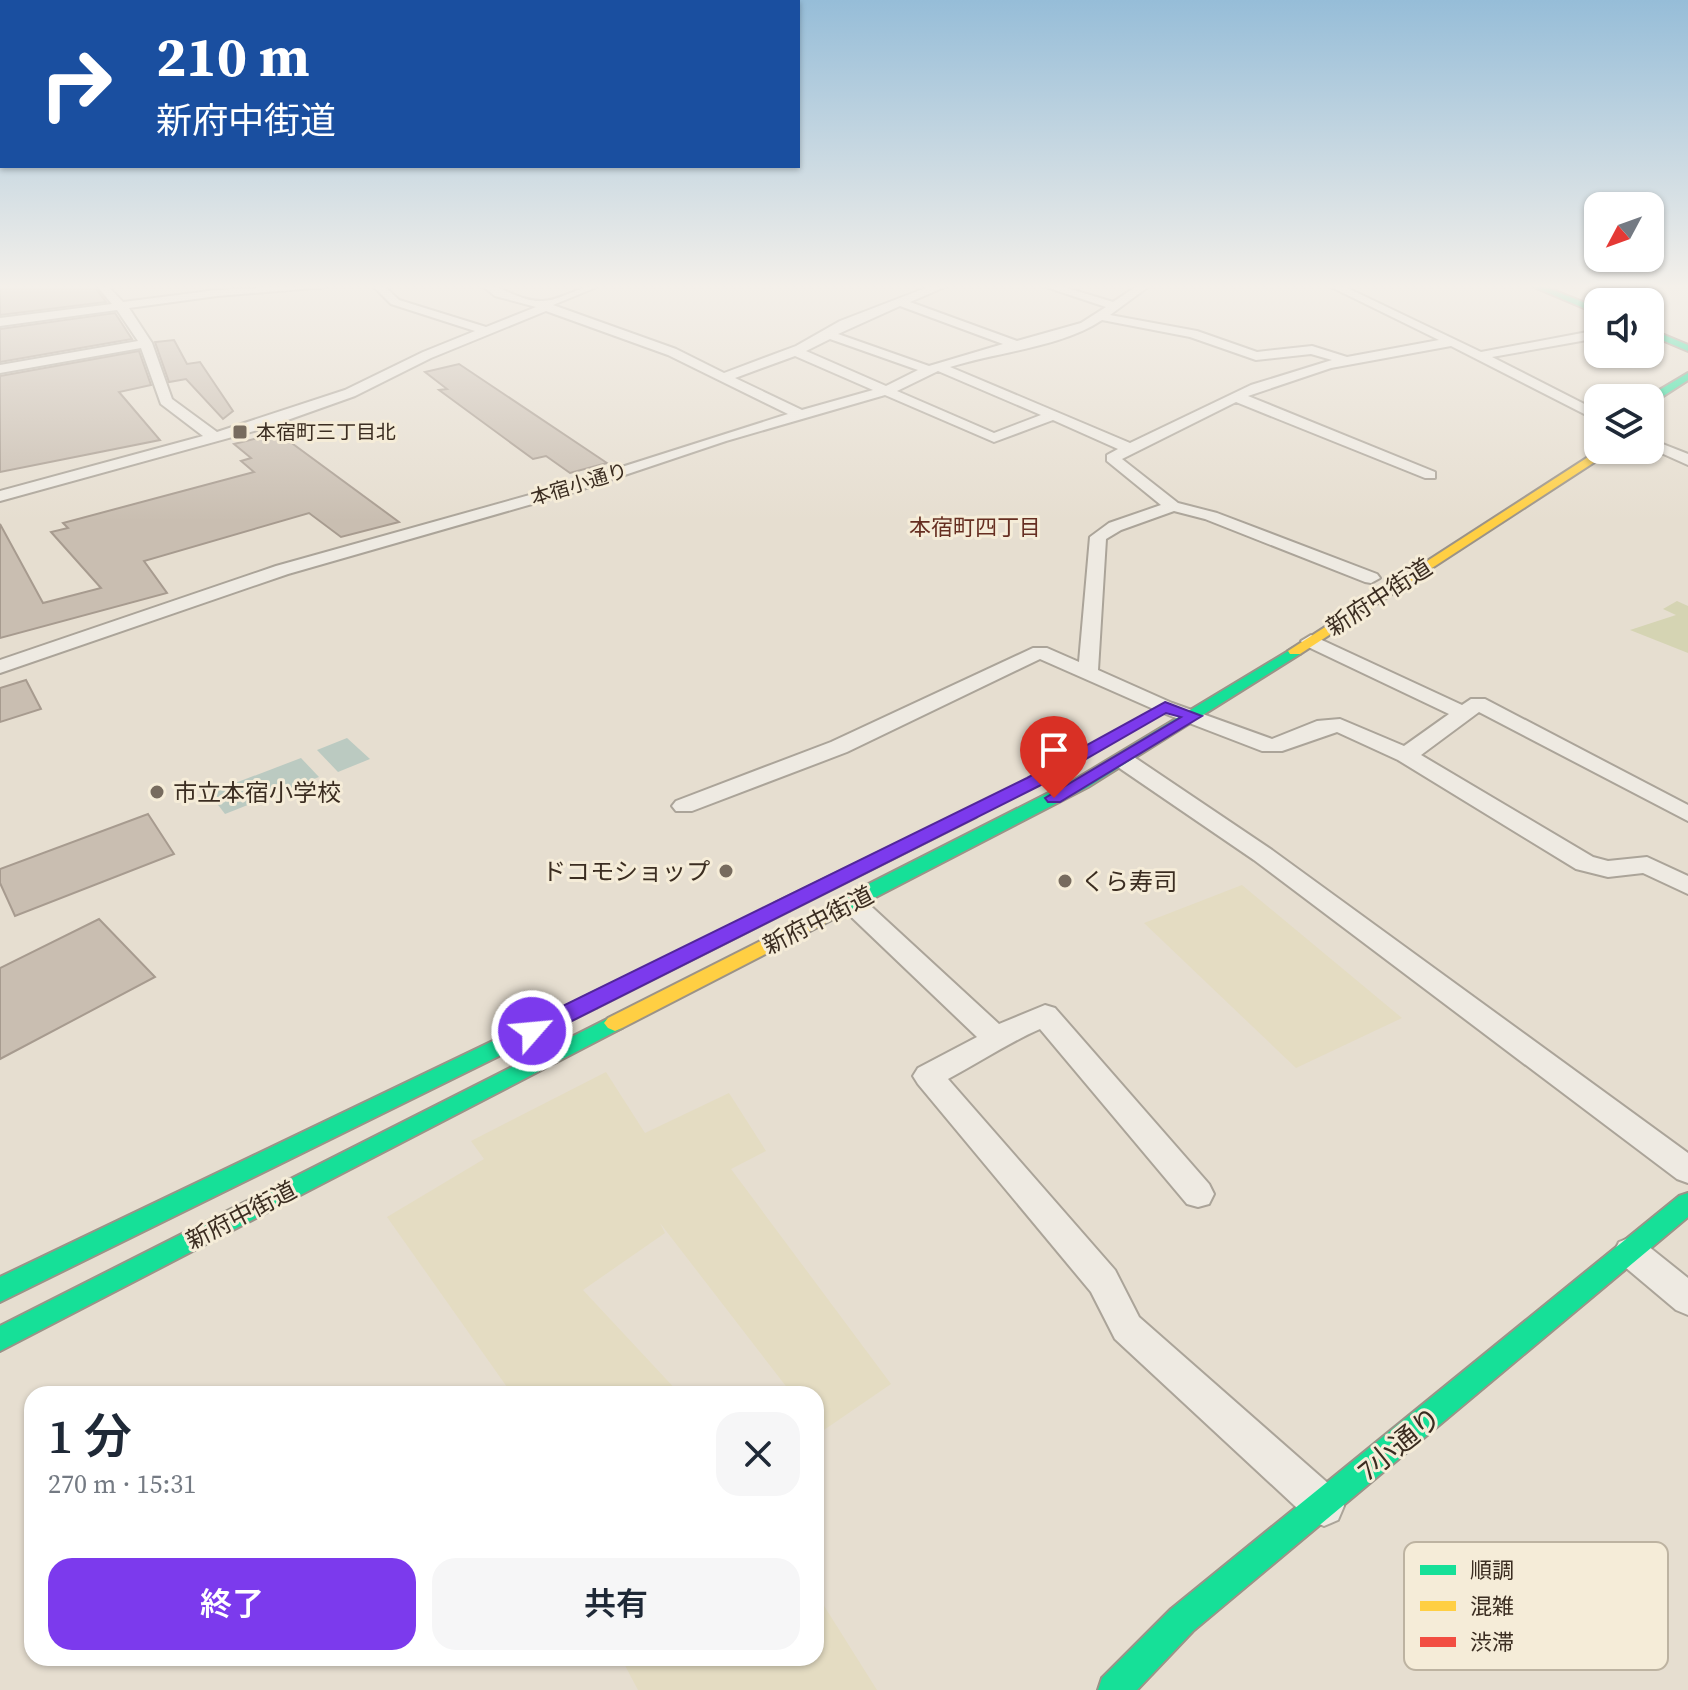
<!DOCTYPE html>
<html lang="ja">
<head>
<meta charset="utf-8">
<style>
  body { margin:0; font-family:"Source Serif 4","Noto Sans JP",serif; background:#f6f6f7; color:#1f2937; height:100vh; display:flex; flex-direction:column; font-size:30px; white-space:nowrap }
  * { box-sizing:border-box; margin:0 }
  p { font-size:26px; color:#747a83 }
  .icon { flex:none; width:44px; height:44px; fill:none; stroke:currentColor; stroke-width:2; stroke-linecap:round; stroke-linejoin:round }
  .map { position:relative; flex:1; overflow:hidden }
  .drawer { position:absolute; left:24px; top:1386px; width:800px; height:280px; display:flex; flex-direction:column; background:#fff; border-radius:24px; box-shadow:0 2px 6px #0004 }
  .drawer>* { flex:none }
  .hud { position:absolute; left:0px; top:0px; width:800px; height:168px; box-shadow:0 2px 6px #0004; background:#1a4fa0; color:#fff; overflow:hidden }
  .needle { width:52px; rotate:229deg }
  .tools { position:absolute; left:1584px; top:192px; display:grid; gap:16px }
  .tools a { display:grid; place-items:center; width:80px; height:80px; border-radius:16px; background:#fff; box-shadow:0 2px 6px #0004; font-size:40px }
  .pin { position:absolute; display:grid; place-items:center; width:68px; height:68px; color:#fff; margin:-82px -34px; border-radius:50% 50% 50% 0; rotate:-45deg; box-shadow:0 0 8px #0007 }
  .pin .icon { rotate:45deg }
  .me { position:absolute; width:88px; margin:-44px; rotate:63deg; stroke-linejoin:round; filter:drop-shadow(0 0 6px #0008) }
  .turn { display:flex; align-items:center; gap:28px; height:168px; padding:0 24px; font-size:36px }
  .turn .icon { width:104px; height:104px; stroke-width:2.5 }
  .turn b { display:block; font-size:56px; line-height:68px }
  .round { display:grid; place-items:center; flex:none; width:84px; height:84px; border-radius:24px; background:#f6f6f7 }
  .head { display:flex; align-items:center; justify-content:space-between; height:136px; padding:0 24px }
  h1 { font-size:48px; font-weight:600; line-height:60px }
  .primary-button { display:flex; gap:16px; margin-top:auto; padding:16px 24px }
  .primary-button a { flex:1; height:92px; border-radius:24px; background:#7c3aed; color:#fff; font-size:32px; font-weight:600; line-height:92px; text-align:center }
  .primary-button a+a { background:#f6f6f7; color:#1f2937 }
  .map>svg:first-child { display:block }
  .farmland { fill:#e4dcc2 }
  .green { fill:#d5d4b3 }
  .water { fill:#bbcac1 }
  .building { fill:#c9beb1; stroke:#a79b8f; stroke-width:2 }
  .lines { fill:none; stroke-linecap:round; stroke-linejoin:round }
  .street-casing { stroke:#aba499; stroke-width:4 }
  .fast-casing { stroke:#9b9388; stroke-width:4 }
  .slow-casing { stroke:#9b9388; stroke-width:4 }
  .jam-casing { stroke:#9b9388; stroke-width:4 }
  .street { fill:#eeeae2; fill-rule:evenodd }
  .fast { fill:#16e098; fill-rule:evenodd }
  .slow { fill:#ffcf43; fill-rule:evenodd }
  .jam { fill:#f24e42; fill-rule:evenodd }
  .route { fill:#7c3aed; stroke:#51269a; stroke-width:2 }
  .poi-dot { fill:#776b5e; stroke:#f5ecd8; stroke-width:3 }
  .labels { text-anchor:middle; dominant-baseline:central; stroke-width:6; stroke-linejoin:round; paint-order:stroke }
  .far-poi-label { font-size:20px; fill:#3b2d21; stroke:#f5ecd8; text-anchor:start }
  .far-street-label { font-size:20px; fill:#3b2d21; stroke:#f5ecd8 }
  .far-neighbourhood-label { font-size:22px; fill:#662e21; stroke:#f5ecd8 }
  .street-label { font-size:24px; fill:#3b2d21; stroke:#f5ecd8 }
  .poi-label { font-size:24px; fill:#3b2d21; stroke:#f5ecd8; text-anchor:start }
  .near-street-label { font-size:28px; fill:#3b2d21; stroke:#f5ecd8 }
  .key { fill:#f5ecd8; stroke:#bdb3a1; stroke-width:2 }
  .key-label { font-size:22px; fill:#3b2d21 }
</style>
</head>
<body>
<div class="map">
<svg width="1688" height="1690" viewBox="0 0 1688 1690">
  <rect width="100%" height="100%" fill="#e6ded0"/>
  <g class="farmland">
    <polygon points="1242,885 1402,1018 1296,1068 1144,923"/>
    <polygon points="606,1072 645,1133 729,1093 766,1151 731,1169 891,1384 821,1432 816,1425 816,1394 792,1394 660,1223 665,1233 583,1290 680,1394 512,1394 387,1217 484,1159 471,1141"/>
    <polygon points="816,1593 877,1690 638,1690 621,1658 816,1658"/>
  </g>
  <polygon class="green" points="1677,601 1688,606 1688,653 1630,630 1676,615 1663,609"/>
  <g class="water">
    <polygon points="347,738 370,759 338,772 317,750"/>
    <polygon points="301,758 319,777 225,814 209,793"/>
  </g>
  <g class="building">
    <polygon points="0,284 92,284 106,302 0,315"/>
    <polygon points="115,313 132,339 0,362 0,329"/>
    <polygon points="174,340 187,364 200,362 233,411 223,419 186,379 169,382 155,342"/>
    <polygon points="139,351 151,385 119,392 160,440 0,472 0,376"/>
    <polygon points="459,364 607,463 570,473 546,456 533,459 439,390 447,389 425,372"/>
    <polygon points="278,433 399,522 341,537 309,513 144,561 167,593 0,638 0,524 43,603 101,588 51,532 68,528 63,523 254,472 241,461 251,458 234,444"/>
    <polygon points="26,680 41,709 0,722 0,688"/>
    <polygon points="148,814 174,854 15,916 0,883 0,869"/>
    <polygon points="99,919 155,977 0,1059 0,968"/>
  </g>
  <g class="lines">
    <defs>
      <g id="street">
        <path d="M95 284H106L123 302 217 290 332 284 327 287 217 296 129 308 152 343 172 399 217 432 345 390 423 352 475 331 391 304 371 284H382L399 300 486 327 536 307 495 296 480 284C500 284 520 302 542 301 562 301 581 284 604 284L553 305 676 349 724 373 796 346 840 321 936 284H952L910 302 1017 341 1081 323 1106 307 1037 284H1054L1113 302 1140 284H1152L1110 315 1197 331 1257 352 1312 346 1347 357 1439 340 1325 284H1339L1481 352 1598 330V338L1492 357 1598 411V421L1451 346 1331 368 1248 396 1435 472V478H1425L1236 402 1122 459 1178 503 1217 513 1377 574 1380 578 1371 583 1365 582 1205 519 1174 511 1121 530 1106 539 1098 670 1172 703 1272 739 1317 721 1340 719 1404 746 1449 714 1304 645 1301 641 1311 635 1462 705 1471 699H1485L1688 805V821L1479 712 1421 755 1593 857 1608 861 1647 857 1688 876V894L1643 873 1608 877 1576 869 1398 760 1337 732 1282 751H1262L1158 711 1040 659 847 752 692 811H676L672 806 676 801 831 742 1033 648H1047L1079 662 1090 537 1109 523 1161 505 1107 461V455L1118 449 1053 420 994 442 885 395 726 441 574 492 288 574 0 673V660L276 566 562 486 788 414 668 355 546 311 431 358 355 396 265 428 0 501V491L203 436 161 404 141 348 0 373V365L138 341 117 310 0 326V318L112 304ZM900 306 1003 344 929 366 838 334ZM1102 320 1190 337 1256 360 1311 354 1332 360 1251 385 1130 443 950 367C997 352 1062 347 1102 320ZM830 339 918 370 886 386 806 351ZM795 356 873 390 802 410 735 378ZM938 371 1041 415 994 433 897 391Z"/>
        <polygon points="1650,439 1688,454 1688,465 1650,448"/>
        <polygon points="1123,753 1131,755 1272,850 1688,1153 1688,1183 1677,1179 1254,860 1115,765 1112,760"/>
        <path d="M852 895 861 897 999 1024 1045 1005 1055 1008 1209 1184 1214 1194 1209 1204 1198 1207 1187 1204 1040 1029C1008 1043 980 1062 948 1079L1115 1270 1139 1317 1338 1492 1344 1506 1338 1520 1324 1526 1310 1520 1115 1339 1091 1292 918 1084 913 1076 918 1068 977 1037 843 909 839 903 843 897Z"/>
        <polygon points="1631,1237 1643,1242 1688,1278 1688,1315 1676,1310 1619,1262 1614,1252 1619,1242"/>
      </g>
      <g id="fast">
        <polygon points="1527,284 1538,284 1598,308 1598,314"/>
        <polygon points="1650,329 1688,345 1688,351 1650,335"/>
        <polygon points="1688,373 1688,380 1654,402 1650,403 1650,398 1646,398"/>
        <polygon points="1295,647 1302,651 1300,654 1088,787 845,913 838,914 828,908 831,903 1076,779"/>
        <polygon points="589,995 596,998 599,1003 596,1008 0,1302 0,1277"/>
        <polygon points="615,1015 622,1018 626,1023 622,1028 0,1351 0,1326"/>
        <polygon points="1688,1193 1688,1217 1193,1631 1137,1690 1098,1690 1102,1678 1171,1609 1679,1196"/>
      </g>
      <g id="slow">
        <polygon points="1599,450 1613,450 1300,654 1290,654 1288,651"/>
        <polygon points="970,808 976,809 979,813 976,817 789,911 775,911 772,907 775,903"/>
        <polygon points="838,902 845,903 848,908 845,913 622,1028 615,1031 608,1028 604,1023 608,1018"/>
      </g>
      <polygon id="jam" points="782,901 792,907 789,911 596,1008 582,1008 579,1003 582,998"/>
    </defs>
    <use href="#street" class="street-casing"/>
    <use href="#fast" class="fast-casing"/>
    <use href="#slow" class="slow-casing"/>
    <use href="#jam" class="jam-casing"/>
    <use href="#street" class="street"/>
    <use href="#fast" class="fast"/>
    <use href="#slow" class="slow"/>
    <use href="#jam" class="jam"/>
  </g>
  <linearGradient id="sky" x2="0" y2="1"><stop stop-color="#96bdd8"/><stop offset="0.55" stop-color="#f4f0ea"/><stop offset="1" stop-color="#f4f0ea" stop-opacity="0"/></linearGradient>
  <rect width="1688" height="521" fill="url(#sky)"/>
  <polygon class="route" points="1165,702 1202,716 1060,802 1048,802 1045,798 1181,717 1166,713 1039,786 540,1037 524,1037 521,1031 524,1025 1027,778"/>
  <g class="poi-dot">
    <rect x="232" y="424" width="16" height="16" rx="4"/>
    <circle cx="157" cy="792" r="8"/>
    <circle cx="726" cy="871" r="8"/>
    <circle cx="1065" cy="881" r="8"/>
  </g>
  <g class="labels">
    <g class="far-poi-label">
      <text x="256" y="432">本宿町三丁目北</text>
    </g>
    <g class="far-street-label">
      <text transform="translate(579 484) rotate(-17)">本宿小通り</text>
    </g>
    <g class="far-neighbourhood-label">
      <text x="975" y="527">本宿町四丁目</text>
    </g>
    <g class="street-label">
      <text transform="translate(1379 597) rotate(-33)">新府中街道</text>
      <text transform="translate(818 920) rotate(-27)">新府中街道</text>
      <text transform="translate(241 1215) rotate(-27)">新府中街道</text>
    </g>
    <g class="poi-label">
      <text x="173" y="792">市立本宿小学校</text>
      <text x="710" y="871" text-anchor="end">ドコモショップ</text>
      <text x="1081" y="881">くら寿司</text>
    </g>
    <g class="near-street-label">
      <text transform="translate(1399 1444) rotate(-39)">7小通り</text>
    </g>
  </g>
  <rect x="1404" y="1542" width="264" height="128" rx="12" class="key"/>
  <rect x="1420" y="1565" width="36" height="10" fill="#16e098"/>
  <rect x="1420" y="1601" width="36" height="10" fill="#ffcf43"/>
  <rect x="1420" y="1637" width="36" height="10" fill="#f24e42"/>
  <g class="key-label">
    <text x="1470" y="1578">順調</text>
    <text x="1470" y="1614">混雑</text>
    <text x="1470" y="1650">渋滞</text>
  </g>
</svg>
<div class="tools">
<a><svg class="needle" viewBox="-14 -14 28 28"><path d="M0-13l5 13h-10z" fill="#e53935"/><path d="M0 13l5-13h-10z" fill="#747a83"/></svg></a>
<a><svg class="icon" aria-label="sound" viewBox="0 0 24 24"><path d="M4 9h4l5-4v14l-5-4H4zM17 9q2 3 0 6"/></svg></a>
<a><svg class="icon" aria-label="layers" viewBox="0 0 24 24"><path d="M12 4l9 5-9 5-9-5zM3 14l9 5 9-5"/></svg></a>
</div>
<div class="pin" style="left:1054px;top:798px;background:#d93025"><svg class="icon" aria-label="arrive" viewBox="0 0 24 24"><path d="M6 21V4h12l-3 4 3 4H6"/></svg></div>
<svg class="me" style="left:532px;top:1031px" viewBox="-20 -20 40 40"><circle r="17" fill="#7c3aed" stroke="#fff" stroke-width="3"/><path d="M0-11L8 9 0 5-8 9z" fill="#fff"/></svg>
<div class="hud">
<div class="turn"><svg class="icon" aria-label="right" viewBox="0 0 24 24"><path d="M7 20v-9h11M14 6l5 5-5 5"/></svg><div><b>210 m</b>新府中街道</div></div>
</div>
<section class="drawer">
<div class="head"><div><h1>1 分</h1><p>270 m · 15:31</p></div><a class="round"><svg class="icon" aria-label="close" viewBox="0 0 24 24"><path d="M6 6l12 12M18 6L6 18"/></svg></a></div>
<div class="primary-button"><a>終了</a><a>共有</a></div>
</section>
</div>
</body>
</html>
